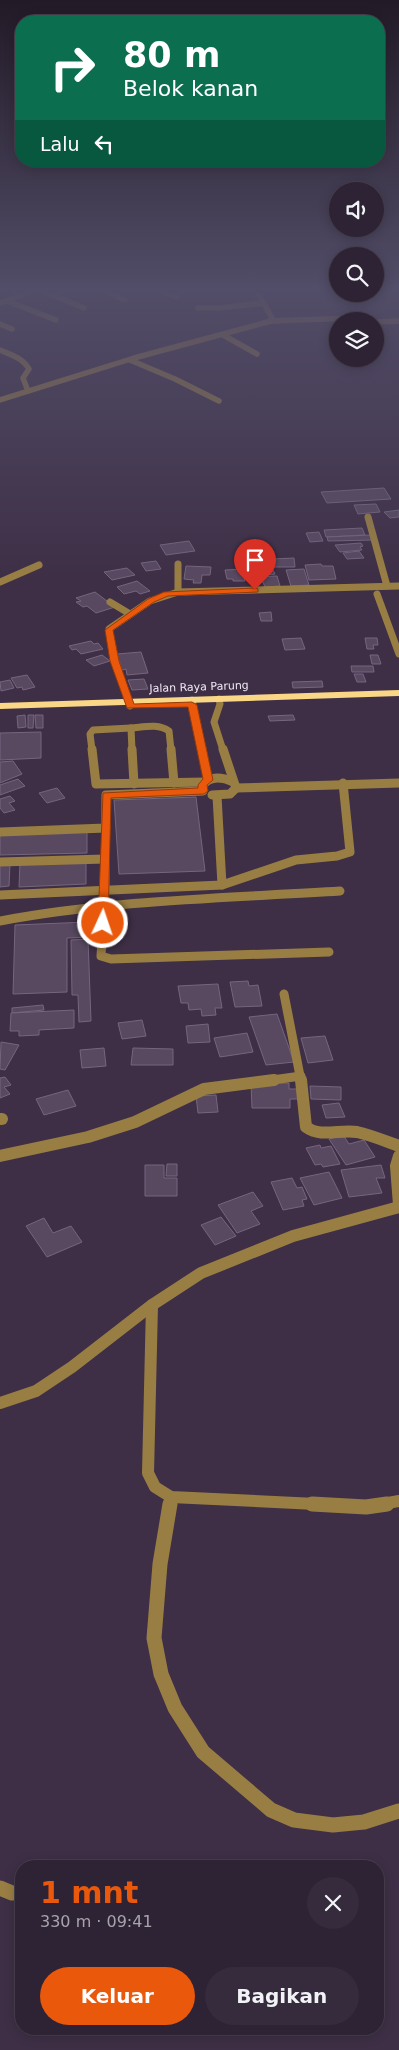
<!DOCTYPE html>
<html lang="id">
<head>
<meta charset="utf-8">
<style>
  body { margin:0; font-family:"DejaVu Sans",sans-serif; background:#362b3c; color:#f1f3f6; height:100vh; display:flex; flex-direction:column; font-size:19px; white-space:nowrap }
  * { box-sizing:border-box; margin:0 }
  p { font-size:16px; color:#a7a4ac }
  .icon { flex:none; width:28px; height:28px; fill:none; stroke:currentColor; stroke-width:2; stroke-linecap:round; stroke-linejoin:round }
  .map { position:relative; flex:1; overflow:hidden }
  .drawer { position:absolute; left:15px; top:1860px; width:369px; height:175px; display:flex; flex-direction:column; background:#2e2334; border-radius:20px; box-shadow:0 2px 12px #0003,0 0 0 1px #49404f }
  .drawer>* { flex:none }
  .banner { position:absolute; left:15px; top:15px; width:370px; height:152px; border-radius:20px; box-shadow:0 2px 12px #0003,0 0 0 1px #49404f; background:#0b6e4f; color:#fff; overflow:hidden }
  .controls { position:absolute; left:329px; top:182px; display:grid; gap:10px }
  .controls a { display:grid; place-items:center; width:55px; height:55px; border-radius:50%; background:#2e2334; box-shadow:0 2px 12px #0003,0 0 0 1px #49404f; font-size:25px }
  .pin { position:absolute; display:grid; place-items:center; width:42px; height:42px; color:#fff; margin:-51px -21px; border-radius:50% 50% 50% 0; rotate:-45deg; box-shadow:0 0 5px #0007 }
  .pin .icon { rotate:45deg }
  .me { position:absolute; width:55px; margin:-28px; rotate:3deg; stroke-linejoin:round; filter:drop-shadow(0 0 4px #0008) }
  .turn { display:flex; align-items:center; gap:18px; height:105px; padding:0 25px; font-size:22px }
  .turn .icon { width:65px; height:65px; stroke-width:2.5 }
  .turn b { display:block; font-size:35px; line-height:42px }
  .then { display:flex; align-items:center; height:48px; padding:0 25px; background:#0003; gap:10px; font-size:19px }
  .round { display:grid; place-items:center; flex:none; width:52px; height:52px; border-radius:26px; background:#362b3c }
  .overview { display:flex; align-items:center; justify-content:space-between; height:85px; padding:0 25px }
  h1 { font-size:30px; font-weight:700; line-height:38px; color:#ea580c }
  .cta { display:flex; gap:10px; margin-top:auto; padding:10px 25px }
  .cta a { flex:1; height:58px; border-radius:30px; background:#ea580c; color:#fff; font-size:20px; font-weight:700; line-height:58px; text-align:center }
  .cta a+a { background:#362b3c; color:#f1f3f6 }
  .map>svg:first-child { display:block }
  .building { fill:#584961; stroke:#75657e }
  .lines { fill:none; stroke-linecap:round; stroke-linejoin:round }
  .service-far1 { stroke:#997e44; stroke-width:7 }
  .service { stroke:#997e44; stroke-width:9 }
  .minor-far4 { stroke:#997e44; stroke-width:5.5 }
  .minor-far3 { stroke:#997e44; stroke-width:7 }
  .minor-far2 { stroke:#997e44; stroke-width:9 }
  .minor-far1 { stroke:#997e44; stroke-width:12 }
  .minor { stroke:#997e44; stroke-width:15 }
  .trunk { fill:#fad786; fill-rule:evenodd }
  .route { fill:#ea580c; stroke:#983908 }
  .labels { text-anchor:middle; dominant-baseline:central; stroke-width:4; stroke-linejoin:round; paint-order:stroke }
  .far-street-label { font-size:11px; fill:#f1e8f6; stroke:#3e2f46 }
</style>
</head>
<body>
<div class="map">
<svg width="399" height="2050" viewBox="0 0 399 2050">
  <rect width="100%" height="100%" fill="#3e2f46"/>
  <g class="building">
    <polygon points="384,488 391,499 327,503 321,492"/>
    <polygon points="376,504 380,512 358,514 354,505"/>
    <polygon points="399,510 399,517 390,518 384,512"/>
    <polygon points="362,528 365,535 326,537 324,530"/>
    <polygon points="319,532 323,541 310,542 306,533"/>
    <polygon points="371,535 374,540 328,541 327,537"/>
    <polygon points="189,541 195,551 166,555 160,545"/>
    <polygon points="361,543 363,546 360,547 362,550 340,552 335,545"/>
    <polygon points="359,551 364,558 347,559 343,553"/>
    <polygon points="294,558 295,567 274,567 272,559"/>
    <polygon points="156,561 161,569 146,571 141,563"/>
    <polygon points="321,564 322,566 333,566 336,579 309,580 305,565"/>
    <polygon points="261,565 263,569 272,568 275,574 257,576 252,566"/>
    <polygon points="186,566 211,567 210,575 202,575 201,583 193,583 194,580 184,579"/>
    <polygon points="127,568 135,575 112,580 104,572"/>
    <polygon points="247,569 249,578 244,578 245,581 233,581 233,579 227,579 225,570"/>
    <polygon points="304,569 309,585 291,586 286,570"/>
    <polygon points="277,576 280,586 265,587 263,582 257,583 255,577"/>
    <polygon points="137,581 150,591 140,594 136,591 124,594 117,587"/>
    <polygon points="95,592 115,607 96,613 87,606 83,607 76,602 81,601 76,598"/>
    <polygon points="271,612 272,621 261,621 259,613"/>
    <polygon points="301,638 305,649 285,650 282,639"/>
    <polygon points="365,638 377,638 378,645 373,645 374,649 367,649"/>
    <polygon points="91,641 94,644 98,643 103,649 81,654 76,649 72,650 69,646"/>
    <polygon points="141,652 148,673 127,675 126,669 122,670 117,654"/>
    <polygon points="102,655 110,661 94,666 86,660"/>
    <polygon points="370,655 378,655 381,664 372,664"/>
    <polygon points="351,666 373,666 374,672 352,672"/>
    <polygon points="354,674 363,674 366,682 357,682"/>
    <polygon points="27,675 35,687 23,690 22,687 17,688 11,678"/>
    <polygon points="144,679 148,689 132,690 128,680"/>
    <polygon points="10,680 14,688 1,691 0,682"/>
    <polygon points="322,681 323,687 293,688 292,682"/>
    <polygon points="25,715 26,727 18,728 17,716"/>
    <polygon points="28,715 34,715 33,728 28,728"/>
    <polygon points="35,715 43,715 43,728 36,728"/>
    <polygon points="293,715 295,720 270,721 268,716"/>
    <polygon points="41,732 41,758 0,760 0,733"/>
    <polygon points="13,761 22,774 0,783 0,762"/>
    <polygon points="18,779 25,786 0,795 0,785"/>
    <polygon points="57,788 65,798 47,803 39,793"/>
    <polygon points="10,796 15,801 9,803 15,810 4,813 0,808 0,799"/>
    <polygon points="196,797 205,871 119,874 114,800"/>
    <polygon points="87,831 87,853 0,855 0,833"/>
    <polygon points="86,861 86,884 19,887 20,863"/>
    <polygon points="0,864 10,864 9,886 0,887"/>
    <polygon points="88,922 89,937 67,938 67,992 13,994 15,925"/>
    <polygon points="88,939 91,1021 79,1022 78,995 72,995 71,940"/>
    <polygon points="248,981 249,986 258,985 262,1006 235,1007 230,982"/>
    <polygon points="218,984 222,1008 215,1008 216,1015 202,1016 201,1009 189,1010 188,1003 181,1003 178,986"/>
    <polygon points="43,1005 44,1010 12,1013 12,1008"/>
    <polygon points="74,1010 74,1028 39,1030 39,1035 19,1036 19,1031 10,1031 11,1013"/>
    <polygon points="277,1014 294,1062 266,1065 249,1017"/>
    <polygon points="142,1020 146,1036 122,1039 118,1023"/>
    <polygon points="208,1024 210,1042 188,1043 186,1026"/>
    <polygon points="247,1033 253,1052 220,1057 214,1038"/>
    <polygon points="325,1036 333,1060 308,1063 301,1038"/>
    <polygon points="1,1042 19,1045 5,1070 0,1069"/>
    <polygon points="104,1048 106,1066 82,1068 80,1050"/>
    <polygon points="133,1048 173,1049 173,1065 131,1065"/>
    <polygon points="5,1077 11,1085 4,1087 10,1094 0,1098 0,1078"/>
    <polygon points="251,1083 289,1083 289,1089 297,1089 298,1099 290,1099 290,1108 252,1108"/>
    <polygon points="310,1086 341,1087 341,1100 311,1099"/>
    <polygon points="68,1090 76,1106 44,1115 36,1099"/>
    <polygon points="216,1095 218,1112 198,1113 196,1096"/>
    <polygon points="339,1103 345,1117 326,1118 322,1105"/>
    <polygon points="343,1135 349,1144 364,1140 375,1157 346,1165 329,1139"/>
    <polygon points="320,1145 321,1148 331,1146 340,1164 323,1167 321,1164 315,1165 306,1148"/>
    <polygon points="167,1164 177,1164 177,1176 166,1176"/>
    <polygon points="145,1165 164,1165 164,1178 177,1178 177,1196 145,1196"/>
    <polygon points="381,1165 385,1178 376,1178 382,1193 349,1197 341,1170"/>
    <polygon points="329,1172 342,1198 314,1205 300,1178"/>
    <polygon points="292,1178 297,1188 302,1187 307,1199 302,1200 304,1206 283,1210 271,1182"/>
    <polygon points="253,1192 263,1206 251,1211 260,1224 237,1233 218,1205"/>
    <polygon points="221,1217 236,1236 215,1245 201,1225"/>
    <polygon points="44,1218 53,1233 71,1226 82,1242 47,1257 26,1226"/>
  </g>
  <g class="lines">
    <g class="service-far1">
      <polyline points="0,582 39,565"/>
      <polyline points="219,699 220,704 214,722 223,750"/>
      <polyline points="192,700 202,750"/>
      <polyline points="92,750 90,734 93,730 131,728"/>
      <path d="M132 750 131 728C144 727 158 723 169 731L171 750"/>
    </g>
    <g class="service">
      <polyline points="92,749 96,784 205,782"/>
      <polyline points="132,749 134,784"/>
      <polyline points="171,749 174,783"/>
      <polyline points="202,749 208,780"/>
      <path d="M202 786C210 775 222 777 233 782"/>
      <polyline points="236,788 399,783"/>
      <polyline points="203,791 106,795 105,890 101,956 111,959 329,952"/>
      <polyline points="212,795 230,794 236,788 223,749"/>
      <polyline points="217,796 222,885 296,860 337,856 350,852 343,783"/>
      <polyline points="0,832 106,828"/>
      <polyline points="0,862 105,859"/>
      <polyline points="0,895 222,885"/>
      <path d="M0 921C112 900 227 898 340 891"/>
    </g>
    <g class="minor-far4">
      <polyline points="43,291 84,308"/>
      <polyline points="103,291 125,300"/>
      <polyline points="162,291 177,297"/>
      <polyline points="7,301 56,320"/>
      <polyline points="0,303 34,291"/>
      <polyline points="198,308 219,308 263,303"/>
      <polyline points="271,321 352,318 368,321"/>
      <polyline points="375,322 399,321"/>
      <polyline points="0,324 12,329"/>
      <polyline points="223,335 257,354"/>
      <path d="M0 350C11 355 23 358 29 369L23 378 28 391"/>
      <polyline points="130,360 175,379 219,401"/>
      <polyline points="0,400 134,358 271,321 272,318 257,291"/>
    </g>
    <g class="minor-far3">
      <polyline points="368,517 387,586"/>
      <polyline points="178,564 178,592"/>
      <polyline points="377,594 399,654"/>
      <polyline points="110,602 130,614"/>
      <polyline points="130,706 114,661 109,629 150,601 178,592 399,586"/>
    </g>
    <g class="minor-far2">
      <polyline points="284,994 301,1081"/>
      <polyline points="265,1081 301,1076"/>
    </g>
    <g class="minor-far1">
      <path d="M301 1080 306 1127C321 1138 340 1129 357 1132 371 1135 385 1141 399 1146"/>
      <polyline points="0,1119 2,1119"/>
      <polyline points="0,1156 88,1137 135,1122 204,1089 274,1080"/>
      <polyline points="399,1156 396,1166 399,1205"/>
      <polyline points="152,1305 148,1473 155,1487 171,1497 337,1505"/>
      <polyline points="0,1403 36,1391 72,1367 152,1305 201,1273 293,1236 399,1207"/>
      <polyline points="170,1505 171,1497"/>
      <polyline points="377,1505 399,1501"/>
    </g>
    <g class="minor">
      <polyline points="170,1504 160,1564 154,1638 161,1674 175,1708 203,1752 271,1810 294,1820 333,1825 364,1822 399,1811"/>
      <polyline points="312,1504 366,1507 387,1504"/>
      <polyline points="0,1888 12,1893"/>
    </g>
    <polygon class="trunk" points="399,690 399,696 0,709 0,703"/>
  </g>
  <linearGradient id="sky" x2="0" y2="1"><stop stop-color="#221a26"/><stop offset="0.5" stop-color="#524d68"/><stop offset="1" stop-color="#524d68" stop-opacity="0"/></linearGradient>
  <rect width="399" height="578" fill="url(#sky)"/>
  <polygon class="route" points="255,588 258,589 258,592 168,596 154,602 113,630 119,661 134,704 192,702 197,705 213,780 207,785 208,791 204,794 111,798 108,923 103,926 99,925 98,923 103,793 198,788 198,785 203,779 188,707 127,708 110,661 105,630 148,599 164,592"/>
  <g class="labels">
    <g class="far-street-label">
      <text transform="translate(199 687) rotate(-2)">Jalan Raya Parung</text>
    </g>
  </g>
</svg>
<div class="controls">
<a><svg class="icon" aria-label="sound" viewBox="0 0 24 24"><path d="M4 9h4l5-4v14l-5-4H4zM17 9q2 3 0 6"/></svg></a>
<a><svg class="icon" aria-label="search" viewBox="0 0 24 24"><circle cx="10" cy="10" r="6"/><path d="M15 15l6 6"/></svg></a>
<a><svg class="icon" aria-label="layers" viewBox="0 0 24 24"><path d="M12 4l9 5-9 5-9-5zM3 14l9 5 9-5"/></svg></a>
</div>
<div class="pin" style="left:255px;top:590px;background:#d93025"><svg class="icon" aria-label="arrive" viewBox="0 0 24 24"><path d="M6 21V4h12l-3 4 3 4H6"/></svg></div>
<svg class="me" style="left:103px;top:923px" viewBox="-20 -20 40 40"><circle r="17" fill="#ea580c" stroke="#fff" stroke-width="3"/><path d="M0-11L8 9 0 5-8 9z" fill="#fff"/></svg>
<div class="banner">
<div class="turn"><svg class="icon" aria-label="right" viewBox="0 0 24 24"><path d="M7 20v-9h11M14 6l5 5-5 5"/></svg><div><b>80 m</b>Belok kanan</div></div>
<div class="then">Lalu<svg class="icon" aria-label="left" viewBox="0 0 24 24"><path d="M17 20v-9H6M10 6l-5 5 5 5"/></svg></div>
</div>
<section class="drawer">
<div class="overview"><div><h1>1 mnt</h1><p>330 m · 09:41</p></div><a class="round"><svg class="icon" aria-label="close" viewBox="0 0 24 24"><path d="M6 6l12 12M18 6L6 18"/></svg></a></div>
<div class="cta"><a>Keluar</a><a>Bagikan</a></div>
</section>
</div>
</body>
</html>
